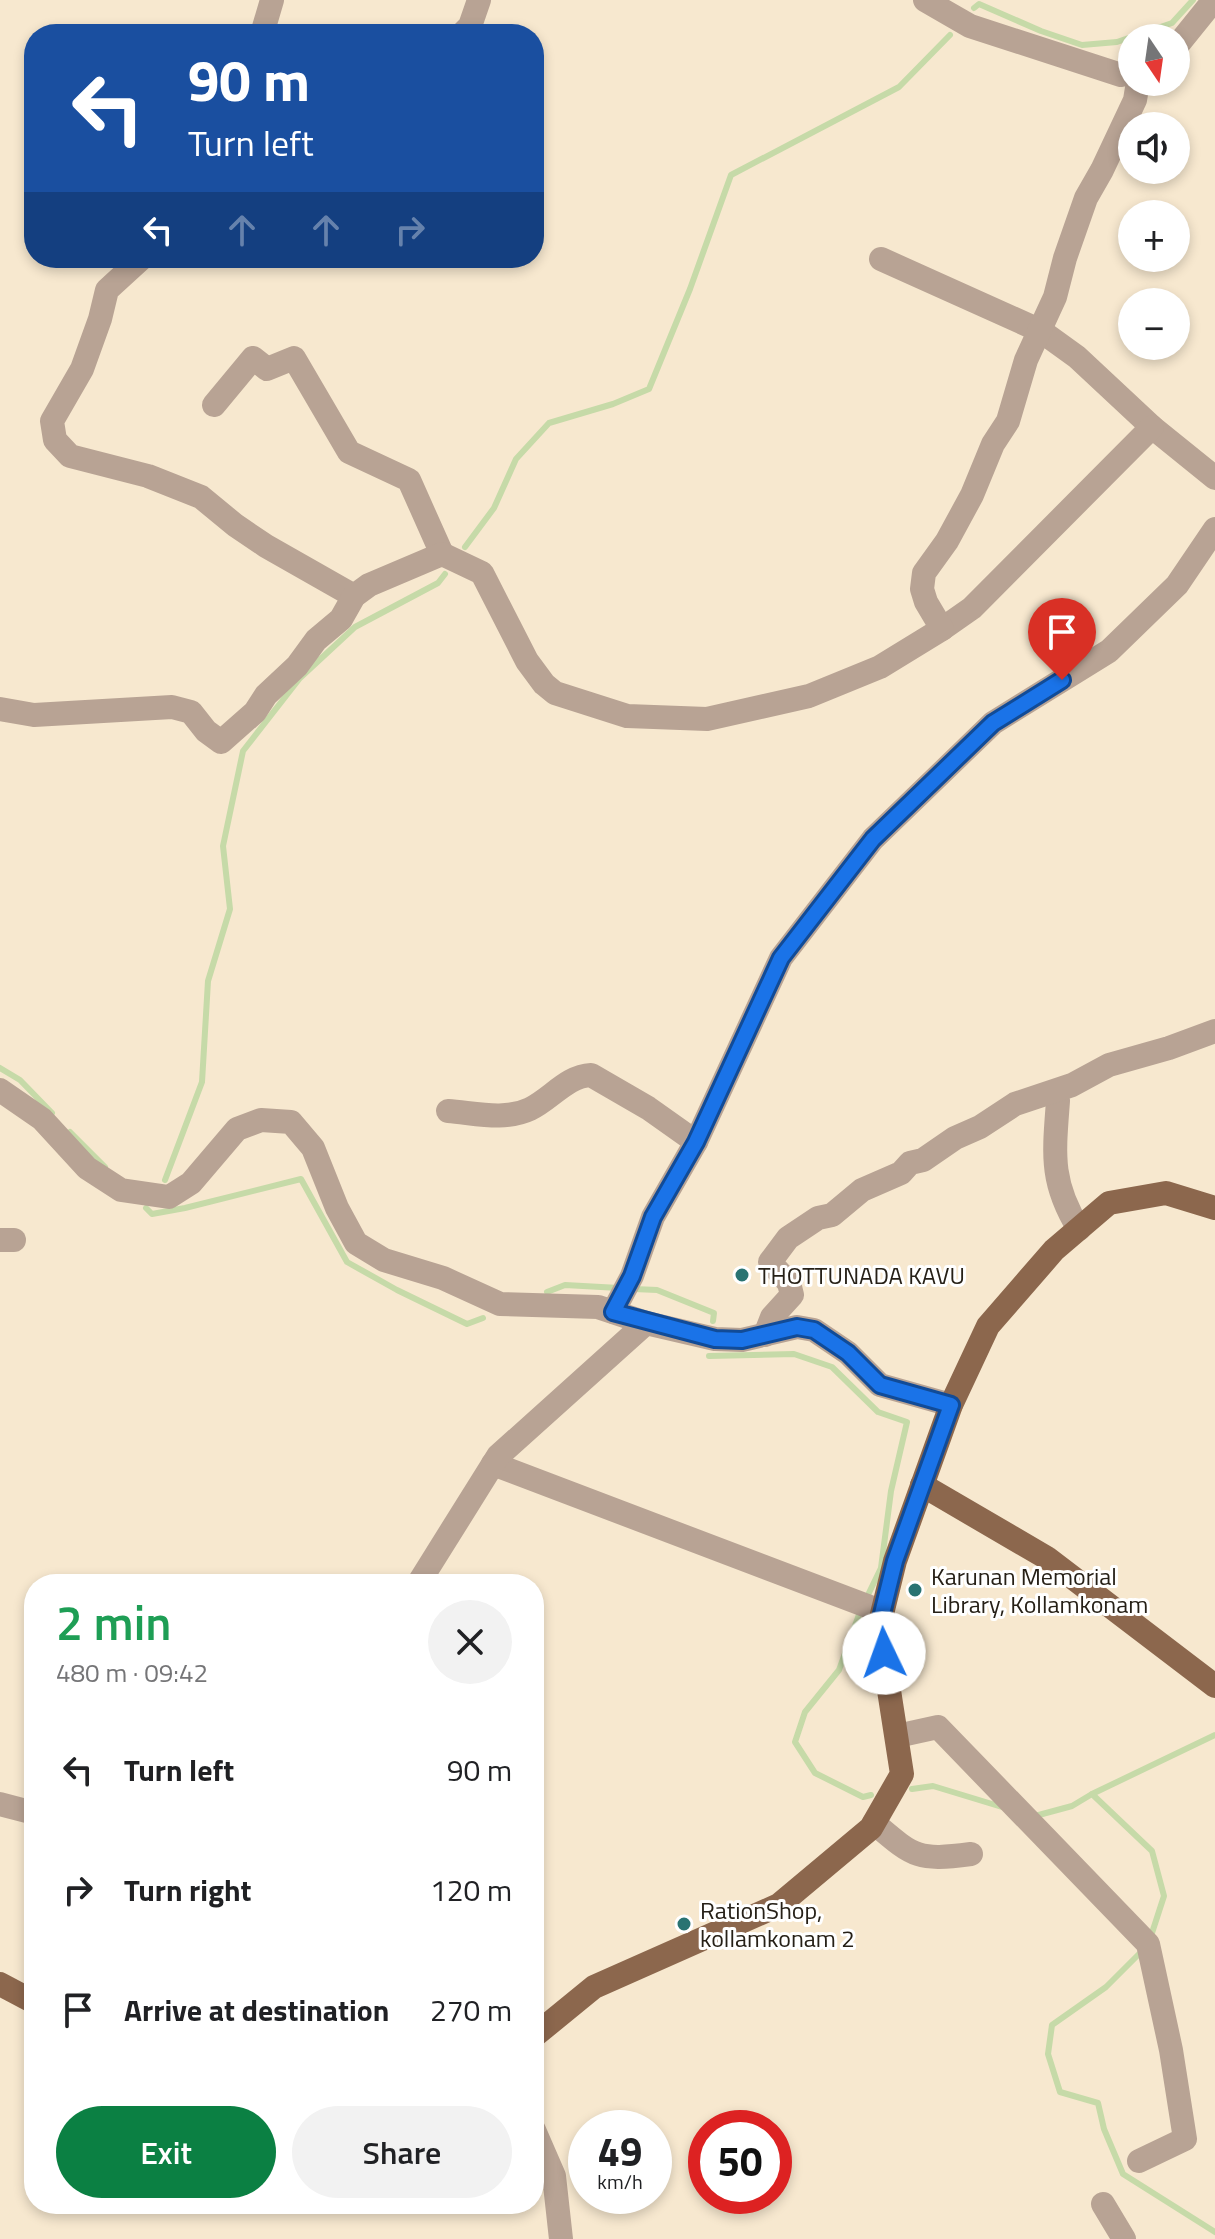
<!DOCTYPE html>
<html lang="en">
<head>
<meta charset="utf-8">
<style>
  body { margin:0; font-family:"Titillium Web",sans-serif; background:#f2f2f2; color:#202124; height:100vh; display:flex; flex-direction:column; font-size:30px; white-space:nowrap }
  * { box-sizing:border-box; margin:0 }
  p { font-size:26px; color:#757577 }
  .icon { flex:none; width:44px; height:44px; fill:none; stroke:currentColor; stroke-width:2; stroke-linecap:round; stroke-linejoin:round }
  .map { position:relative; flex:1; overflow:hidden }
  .drawer { position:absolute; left:24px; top:1574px; width:520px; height:640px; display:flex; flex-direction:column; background:#fff; border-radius:32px; box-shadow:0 4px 12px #0003 }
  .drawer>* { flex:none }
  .top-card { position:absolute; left:24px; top:24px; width:520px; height:244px; border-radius:32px; box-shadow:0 4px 12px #0003; background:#1a4fa0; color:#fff; overflow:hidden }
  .needle { width:52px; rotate:167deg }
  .controls { position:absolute; left:1118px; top:24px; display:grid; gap:16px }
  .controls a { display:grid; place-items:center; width:72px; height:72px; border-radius:50%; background:#fff; box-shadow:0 4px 12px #0003; font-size:40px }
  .speed { position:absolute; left:568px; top:2110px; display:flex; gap:16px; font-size:40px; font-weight:700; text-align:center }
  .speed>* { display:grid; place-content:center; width:104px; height:104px; border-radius:50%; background:#fff; box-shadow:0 4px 12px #0003; line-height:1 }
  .speed small { font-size:20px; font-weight:400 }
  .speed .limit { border:12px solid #d22; background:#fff; color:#111 }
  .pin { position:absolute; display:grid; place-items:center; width:68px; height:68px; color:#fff; margin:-82px -34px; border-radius:50% 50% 50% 0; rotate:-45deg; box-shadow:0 0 8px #0007 }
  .pin .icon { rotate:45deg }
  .me { position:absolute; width:88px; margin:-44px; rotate:357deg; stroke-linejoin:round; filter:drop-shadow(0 0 6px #0008) }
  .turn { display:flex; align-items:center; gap:28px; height:168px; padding:0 32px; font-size:36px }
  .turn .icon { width:104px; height:104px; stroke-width:2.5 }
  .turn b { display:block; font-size:56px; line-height:68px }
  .lanes { display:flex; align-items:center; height:76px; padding:0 32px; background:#0003; justify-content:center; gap:40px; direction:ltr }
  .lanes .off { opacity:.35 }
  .round { display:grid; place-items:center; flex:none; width:84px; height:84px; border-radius:42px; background:#f2f2f2 }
  .summary { display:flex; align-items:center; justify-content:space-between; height:136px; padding:0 32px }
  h1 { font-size:48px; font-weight:600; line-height:60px; color:#1e9e55 }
  .action { display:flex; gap:16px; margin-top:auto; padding:16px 32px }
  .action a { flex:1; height:92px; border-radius:48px; background:#0b8043; color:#fff; font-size:32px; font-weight:600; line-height:92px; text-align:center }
  .action a+a { background:#f2f2f2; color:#202124 }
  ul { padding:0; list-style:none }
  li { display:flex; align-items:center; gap:24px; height:120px; padding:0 32px }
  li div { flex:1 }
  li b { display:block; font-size:30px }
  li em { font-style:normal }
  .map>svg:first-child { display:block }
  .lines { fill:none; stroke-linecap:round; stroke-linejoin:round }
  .stream { stroke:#c6daa8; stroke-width:6 }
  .minor { stroke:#b8a394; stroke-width:24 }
  .major { stroke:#8c674d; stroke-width:24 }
  .route-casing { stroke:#114b97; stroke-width:20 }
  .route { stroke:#1a73e8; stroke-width:14 }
  .poi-dot { fill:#297372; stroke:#fff; stroke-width:3 }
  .labels { text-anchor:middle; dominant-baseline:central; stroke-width:6; stroke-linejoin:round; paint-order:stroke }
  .poi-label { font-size:24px; fill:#262017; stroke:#fff; text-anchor:start }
</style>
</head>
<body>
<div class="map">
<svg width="1215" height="2239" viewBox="0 0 1215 2239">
  <rect width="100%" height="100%" fill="#f7e8cf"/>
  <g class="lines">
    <g class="stream">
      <polyline points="974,8 979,4 1041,31 1082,45 1117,42 1172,23 1193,0"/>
      <polyline points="465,547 494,508 516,459 549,423 613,404 649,389 690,289 731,175 899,87 950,35"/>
      <polyline points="0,1068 20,1080 52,1113"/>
      <polyline points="70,1132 105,1167"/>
      <polyline points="165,1180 202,1082 208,981 230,909 223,846 243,751 300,678 355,627 438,583 445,574"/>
      <polyline points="146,1208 152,1214 185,1208 301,1179 347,1262 397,1290 467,1324 483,1318"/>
      <polyline points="634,1289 657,1290 714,1313 713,1321"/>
      <polyline points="547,1292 565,1285 619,1288"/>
      <polyline points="709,1356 794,1354 832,1367 878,1412 907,1422 891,1491 881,1568 866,1599"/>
      <polyline points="861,1609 839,1670 805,1712 795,1742 815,1773 863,1797 871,1795"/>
      <polyline points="912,1789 933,1786 1002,1807"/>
      <polyline points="1092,1794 1215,1735"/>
      <polyline points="1035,1816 1072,1806 1092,1794 1152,1851 1164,1896 1151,1936"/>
      <polyline points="1144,1949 1106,1987 1052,2025 1048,2054 1060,2092 1098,2103 1104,2129 1123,2174 1215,2232"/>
    </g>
    <g class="minor">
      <polyline points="925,0 970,26 1121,75 1132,73"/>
      <polyline points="262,34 272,0"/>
      <polyline points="462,34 470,26 479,0"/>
      <polyline points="1176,47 1214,0"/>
      <polyline points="142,258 107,290 100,319 82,369 52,421 55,440 70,456 148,476 201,497 235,525 266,546 354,596"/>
      <polyline points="881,259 1041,331 1077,357 1152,427 1215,478"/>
      <polyline points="214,405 253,358 267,369 294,358 349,452 409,480 442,554"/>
      <polyline points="942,629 972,608 1152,427"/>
      <polyline points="0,709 34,715 172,707 191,712 206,731 221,742 255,712 266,695 297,666 316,640 341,619 354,596 369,585 442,554 482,573 527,661 544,684 555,693 627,716 707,719 809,696 880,667 942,629 926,602 922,589 924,573 947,541 972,495 993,444 1008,421 1026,360 1055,297 1065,258 1086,198 1102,170 1135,100 1138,82"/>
      <polyline points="0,1090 42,1119 87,1168 121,1190 169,1197 191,1183 237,1129 261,1120 291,1122 313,1148 337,1208 356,1243 384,1260 443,1278 500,1304 598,1307 646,1323 715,1339 742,1340 797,1327 814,1330 848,1353 880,1385 951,1405"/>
      <path d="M1058 1101C1054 1154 1050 1182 1079 1229"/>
      <path d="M448 1111C475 1113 505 1121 530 1109 551 1099 567 1076 591 1075L648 1108 696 1142"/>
      <polyline points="0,1240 14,1240"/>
      <polyline points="613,1312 632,1276 653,1217 696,1142 781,958 873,839 993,723 1109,651 1177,585 1215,529"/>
      <polyline points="765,1335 772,1317 792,1295 789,1283 770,1262 788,1238 818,1218 832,1215 862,1190 901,1173 910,1163 923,1160 955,1138 980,1127 1015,1104 1072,1085 1109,1065 1169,1048 1215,1031"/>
      <polyline points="493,1464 883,1612"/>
      <polyline points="418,1584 498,1456 646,1323"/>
      <polyline points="897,1736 938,1727 1148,1944 1171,2050 1185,2139 1139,2161"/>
      <polyline points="0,1804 34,1813"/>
      <path d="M874 1823C914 1857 917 1861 971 1854"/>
      <polyline points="534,2130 554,2176 561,2239"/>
      <polyline points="1103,2204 1124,2239"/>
    </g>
    <g class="major">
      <polyline points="922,1485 1047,1558 1215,1686"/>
      <polyline points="0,1984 34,2002"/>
      <polyline points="534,2036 594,1987 779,1905 871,1828 902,1774 879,1626 895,1561 951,1405 988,1326 1054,1250 1109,1203 1166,1193 1215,1208"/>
    </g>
  </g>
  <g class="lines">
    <defs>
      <polyline id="route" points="884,1653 879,1626 895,1561 951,1405 880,1385 848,1353 814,1330 797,1327 742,1340 715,1339 613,1312 632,1276 653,1217 696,1142 781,958 873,839 993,723 1062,680"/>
    </defs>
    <use href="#route" class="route-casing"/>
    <use href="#route" class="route"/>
  </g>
  <g class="poi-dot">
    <circle cx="742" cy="1275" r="8"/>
    <circle cx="915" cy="1590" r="8"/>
    <circle cx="684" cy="1924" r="8"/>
  </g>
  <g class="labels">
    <g class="poi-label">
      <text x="758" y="1275">THOTTUNADA KAVU</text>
      <text x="931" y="1576">Karunan Memorial<tspan x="931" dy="28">Library, Kollamkonam</tspan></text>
      <text x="700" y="1910">RationShop,<tspan x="700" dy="28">kollamkonam 2</tspan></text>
    </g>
  </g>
</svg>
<div class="controls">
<a><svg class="needle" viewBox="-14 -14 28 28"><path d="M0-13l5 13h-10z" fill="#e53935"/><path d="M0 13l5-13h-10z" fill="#757577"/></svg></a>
<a><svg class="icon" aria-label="sound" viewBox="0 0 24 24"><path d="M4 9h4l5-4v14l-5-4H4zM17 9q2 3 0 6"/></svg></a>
<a>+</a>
<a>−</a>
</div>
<div class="speed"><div>49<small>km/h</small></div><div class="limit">50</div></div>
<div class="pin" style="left:1062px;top:680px;background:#d93025"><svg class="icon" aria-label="arrive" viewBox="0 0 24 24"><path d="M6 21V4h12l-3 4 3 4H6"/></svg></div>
<svg class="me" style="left:884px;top:1653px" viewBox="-20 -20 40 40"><circle r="19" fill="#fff"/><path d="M0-13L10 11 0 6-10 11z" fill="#1a73e8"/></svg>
<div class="top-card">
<div class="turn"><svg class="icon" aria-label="left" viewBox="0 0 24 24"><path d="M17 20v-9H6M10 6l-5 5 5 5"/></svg><div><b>90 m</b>Turn left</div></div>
<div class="lanes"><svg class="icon" aria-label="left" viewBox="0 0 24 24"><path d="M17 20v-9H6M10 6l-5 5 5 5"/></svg><svg class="icon off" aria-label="ahead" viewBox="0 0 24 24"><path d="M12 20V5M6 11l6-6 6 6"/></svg><svg class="icon off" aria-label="ahead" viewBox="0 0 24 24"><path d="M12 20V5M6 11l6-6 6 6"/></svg><svg class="icon off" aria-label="right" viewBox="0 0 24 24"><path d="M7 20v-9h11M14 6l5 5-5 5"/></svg></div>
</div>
<section class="drawer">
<div class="summary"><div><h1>2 min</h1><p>480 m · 09:42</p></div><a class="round"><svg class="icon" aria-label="close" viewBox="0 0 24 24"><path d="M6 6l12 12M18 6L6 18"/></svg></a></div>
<ul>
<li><svg class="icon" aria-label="left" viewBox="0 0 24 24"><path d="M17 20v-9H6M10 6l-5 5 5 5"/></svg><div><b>Turn left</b></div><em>90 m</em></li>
<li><svg class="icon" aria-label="right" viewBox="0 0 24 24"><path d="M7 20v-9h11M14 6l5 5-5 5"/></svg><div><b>Turn right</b></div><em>120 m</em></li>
<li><svg class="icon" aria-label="arrive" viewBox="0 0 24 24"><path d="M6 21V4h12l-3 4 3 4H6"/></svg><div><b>Arrive at destination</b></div><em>270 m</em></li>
</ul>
<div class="action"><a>Exit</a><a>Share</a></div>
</section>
</div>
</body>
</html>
